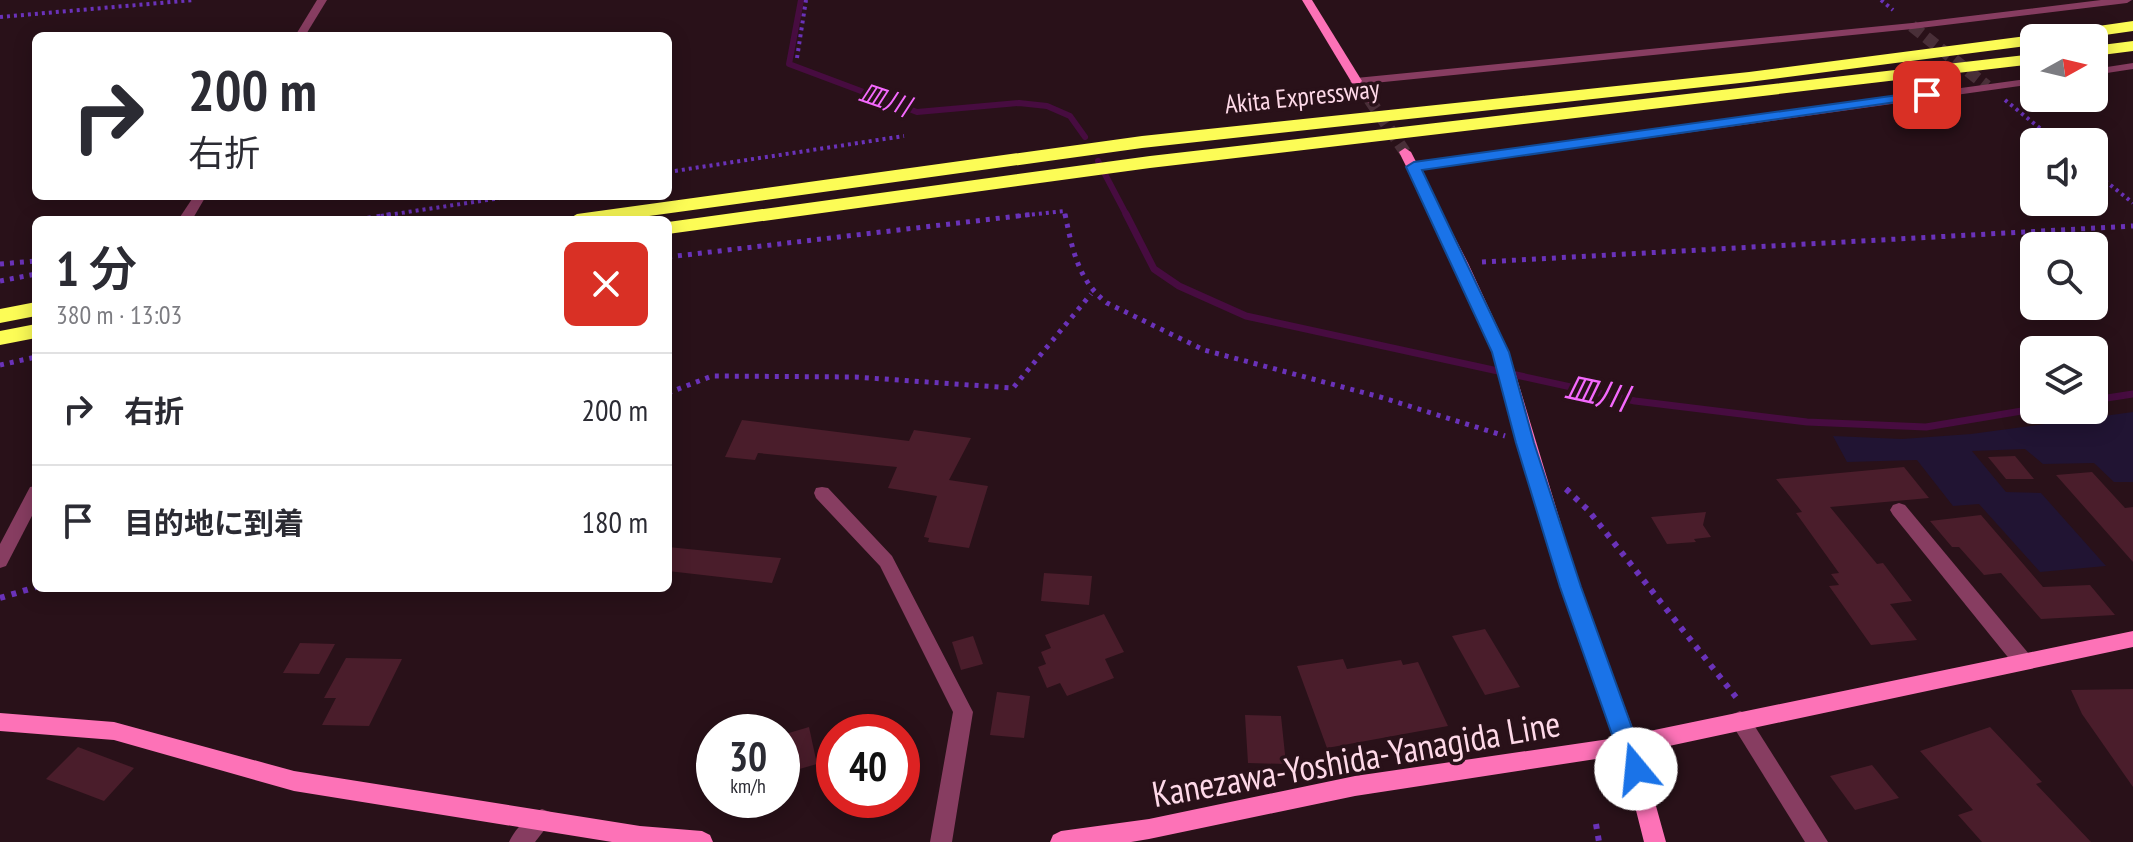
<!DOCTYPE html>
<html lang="ja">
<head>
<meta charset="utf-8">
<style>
  body { margin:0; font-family:"PT Sans Narrow","Noto Sans JP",sans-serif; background:#f2f2f3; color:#2b2b33; height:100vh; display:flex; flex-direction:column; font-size:30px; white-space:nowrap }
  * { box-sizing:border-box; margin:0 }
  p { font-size:26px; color:#7c7c81 }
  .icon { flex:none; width:44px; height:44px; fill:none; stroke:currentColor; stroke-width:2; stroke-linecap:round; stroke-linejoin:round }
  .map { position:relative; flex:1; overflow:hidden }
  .drawer { position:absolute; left:32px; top:216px; width:640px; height:376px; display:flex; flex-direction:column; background:#fff; border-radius:12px; box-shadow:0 4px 20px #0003 }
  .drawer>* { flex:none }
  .top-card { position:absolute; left:32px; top:32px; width:640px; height:168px; border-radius:12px; box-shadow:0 4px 20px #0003; background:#fff; color:#2b2b33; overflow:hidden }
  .needle { width:52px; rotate:82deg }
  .fabs { position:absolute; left:2020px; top:24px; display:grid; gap:16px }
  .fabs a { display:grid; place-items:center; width:88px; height:88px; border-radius:12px; background:#fff; box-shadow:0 4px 20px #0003; font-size:40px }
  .speed { position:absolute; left:696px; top:714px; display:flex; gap:16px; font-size:40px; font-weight:700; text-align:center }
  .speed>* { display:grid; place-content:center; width:104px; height:104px; border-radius:50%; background:#fff; box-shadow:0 4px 20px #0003; line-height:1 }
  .speed small { font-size:20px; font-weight:400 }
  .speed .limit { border:12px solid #d22; background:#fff; color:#111 }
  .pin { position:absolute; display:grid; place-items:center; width:68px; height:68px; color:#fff; margin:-34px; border-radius:16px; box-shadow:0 4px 12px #0006 }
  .me { position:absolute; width:88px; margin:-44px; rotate:343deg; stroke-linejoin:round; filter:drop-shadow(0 0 6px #0008) }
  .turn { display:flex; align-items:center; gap:28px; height:168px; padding:0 24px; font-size:36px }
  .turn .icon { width:104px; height:104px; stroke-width:2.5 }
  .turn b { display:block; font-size:56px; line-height:68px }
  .round { display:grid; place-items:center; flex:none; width:84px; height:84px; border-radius:12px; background:#f2f2f3 }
  .head { display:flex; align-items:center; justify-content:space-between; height:136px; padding:0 24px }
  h1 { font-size:48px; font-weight:600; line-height:60px }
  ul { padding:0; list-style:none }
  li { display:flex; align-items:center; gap:24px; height:112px; padding:0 24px; border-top:2px solid #e1e1e2 }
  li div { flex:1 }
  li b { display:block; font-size:30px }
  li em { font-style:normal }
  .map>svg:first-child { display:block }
  .green { fill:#211433 }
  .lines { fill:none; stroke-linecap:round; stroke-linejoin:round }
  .stream-far1 { stroke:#470c40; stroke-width:6 }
  .stream { stroke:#470c40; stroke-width:7 }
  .building { fill:#4a1d2b }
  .street-tunnel { stroke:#492f38; stroke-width:12; stroke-dasharray:12 6; stroke-linecap:butt }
  .secondary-tunnel { stroke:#492f38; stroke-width:12; stroke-dasharray:12 6; stroke-linecap:butt }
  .path-far2 { stroke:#6a32b9; stroke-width:4; stroke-dasharray:3 4; stroke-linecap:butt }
  .path-far1 { stroke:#6a32b9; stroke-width:5; stroke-dasharray:4 6; stroke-linecap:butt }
  .path { stroke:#6a32b9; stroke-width:6; stroke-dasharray:5 7; stroke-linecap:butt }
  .street { fill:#873d61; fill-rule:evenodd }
  .secondary { fill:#fd72b7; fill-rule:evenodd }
  .highway { fill:#fcfc56; fill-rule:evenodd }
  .route { fill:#1a73e8; stroke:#114b97; stroke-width:2 }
  .labels { text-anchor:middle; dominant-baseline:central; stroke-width:7; stroke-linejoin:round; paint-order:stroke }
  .far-street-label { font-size:26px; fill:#fed9e8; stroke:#291119 }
  .far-water-label { font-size:26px; font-style:italic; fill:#f469fd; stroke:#291119 }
  .water-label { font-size:32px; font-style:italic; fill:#f469fd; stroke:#291119 }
  .near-street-label { font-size:36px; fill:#fed9e8; stroke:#291119 }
</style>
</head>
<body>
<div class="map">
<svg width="2133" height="842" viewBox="0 0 2133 842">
  <rect width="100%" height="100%" fill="#291119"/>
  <polygon class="green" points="2133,412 2133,482 2114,482 2094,463 2043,464 2025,449 1972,451 2006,492 2041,493 2106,566 2040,572 1979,504 1953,506 1917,460 1847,462 1833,436 1902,439 1971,434"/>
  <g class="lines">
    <g class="stream-far1">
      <polyline points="801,0 789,64 917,112 1019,103 1047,106 1070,116 1085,137"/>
      <polyline points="1098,161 1127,216"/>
    </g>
    <g class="stream">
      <polyline points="1126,214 1154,269 1179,286 1246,316 1635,401 1807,422 1926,427 2034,409"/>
      <polyline points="2094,400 2133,394"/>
    </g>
  </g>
  <g class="building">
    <polygon points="742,420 909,441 914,430 971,438 949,480 988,486 969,548 928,542 929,538 924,537 937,496 888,488 897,467 758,453 755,460 725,457"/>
    <polygon points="2015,456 2034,479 2006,479 1988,457"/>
    <polygon points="1904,467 1929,498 1830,507 1877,564 1883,563 1912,601 1890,604 1917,640 1871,645 1829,586 1839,585 1831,574 1839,573 1796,513 1802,512 1776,479"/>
    <polygon points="2092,472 2125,508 2133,507 2133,562 2056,475"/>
    <polygon points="1706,512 1703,525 1711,537 1694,539 1696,542 1667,544 1651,517"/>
    <polygon points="1981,515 2043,587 2090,585 2115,615 2041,619 2001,573 1984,575 1959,547 1952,547 1930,521"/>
    <polygon points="668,547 738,554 781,558 772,583 668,571"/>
    <polygon points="1044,573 1092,576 1089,605 1041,601"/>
    <polygon points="1104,614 1124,652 1105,659 1114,678 1067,696 1060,683 1047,688 1038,667 1046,664 1041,652 1051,648 1045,635"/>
    <polygon points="1485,629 1520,687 1485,695 1452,636"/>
    <polygon points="973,636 983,664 961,670 952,642"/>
    <polygon points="300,643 335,644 319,674 283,673"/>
    <polygon points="346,658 402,659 369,726 322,725 336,698 324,698"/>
    <polygon points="1343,659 1347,669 1401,660 1403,665 1418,662 1448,726 1327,748 1297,666"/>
    <polygon points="2133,689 2133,787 2082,714 2071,690"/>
    <polygon points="997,692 1030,696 1024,738 990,735"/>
    <polygon points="1245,715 1281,716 1286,764 1248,763"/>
    <polygon points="809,727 817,764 782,774 782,735"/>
    <polygon points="1990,727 2042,782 2036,784 2091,842 1982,842 1958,815 1973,810 1920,751"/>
    <polygon points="78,747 134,768 104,801 46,779"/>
    <polygon points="1872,765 1899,798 1855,810 1830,776"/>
  </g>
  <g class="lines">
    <polyline class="street-tunnel" points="1912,26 1987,86"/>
    <polyline class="secondary-tunnel" points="1369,99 1405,152"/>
    <g class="path-far2">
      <polyline points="1881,0 1893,10"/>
      <polyline points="0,17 194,0"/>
      <polyline points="797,58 806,0"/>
      <polyline points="2005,100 2057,142"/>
      <polyline points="668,172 904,136"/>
      <polyline points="2094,172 2133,203"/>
      <polyline points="381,216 514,196"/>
      <polyline points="1018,216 1064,211 1065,216"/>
    </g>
    <g class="path-far1">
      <path d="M1065 214C1072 248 1078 281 1107 303L1204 350 1380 397 1505 436"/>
      <polyline points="357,220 394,214"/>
      <polyline points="668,257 1035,214"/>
      <polyline points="1482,262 2133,226"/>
      <polyline points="0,264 36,261"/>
      <polyline points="0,281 36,274"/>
      <polyline points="0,365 36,357"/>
      <polyline points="668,393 712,376 855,377 1013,388 1091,294"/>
      <polyline points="1566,489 1569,491"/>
    </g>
    <g class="path">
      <polyline points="1566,489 1588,510 1739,701"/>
      <polyline points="0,598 36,587"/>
      <polyline points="1596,824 1599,842"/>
    </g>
    <g class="street">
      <polygon points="317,0 327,0 305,36 295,36"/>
      <polygon points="2101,0 2132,0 2127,3 1912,29 1364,84 1375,99 1369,103 1365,101 1350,81 1356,78 1912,23"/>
      <polygon points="2133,63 2133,69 2094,75 2094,69"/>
      <polygon points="2034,78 2034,84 1414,171 1408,167 1414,163"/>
      <polygon points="194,196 206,196 192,220 178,220"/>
      <polygon points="36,486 36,508 6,566 0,568 0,544 30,487"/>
      <polygon points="822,487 828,488 892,556 973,712 952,842 930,842 953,712 880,566 816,498 814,493 816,488"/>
      <polygon points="1899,503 1905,505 2029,654 2032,660 2029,666 2022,668 2015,666 1893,515 1890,510 1893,505"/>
      <polygon points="1740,711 1747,714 1828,842 1805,842 1733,726 1730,720 1733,714"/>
      <path d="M542 809 550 812 553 819 535 842H509C515 829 529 814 542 809Z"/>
    </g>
    <g class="secondary">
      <polygon points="1302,0 1312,0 1362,81 1360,83 1352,83"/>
      <polygon points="1405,148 1411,152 1468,263 1509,352 1580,587 1635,734 2133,631 2133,647 1641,752 1666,842 1644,842 1622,755 1355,796 1149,839 1131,842 1050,842 1053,835 1061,831 1149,819 1355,776 1616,738 1562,587 1493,352 1454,263 1399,152"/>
      <polygon points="0,713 114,722 294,771 640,826 702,831 710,835 713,842 612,842 294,791 114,740 0,731"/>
    </g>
    <g class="highway">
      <polygon points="2133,21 2133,31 2084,38 2042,38 2050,33"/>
      <polygon points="2034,35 2041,38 2034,38 2034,45 1749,82 1142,148 620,220 567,220 577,214 1142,136 1749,72"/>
      <polygon points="2133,41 2133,51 2094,56 2094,46"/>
      <polygon points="2034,54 2034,64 1150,168 668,234 668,222 1150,156"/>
      <polygon points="36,302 36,316 0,323 0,309"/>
      <polygon points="36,324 36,338 0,345 0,331"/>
    </g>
  </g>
  <polygon class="route" points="1927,91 1933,95 1931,97 1422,170 1509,352 1534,443 1581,587 1647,769 1644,777 1636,780 1627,777 1560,587 1516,443 1492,352 1406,167 1414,162"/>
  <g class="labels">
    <g class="far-street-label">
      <text transform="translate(1302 96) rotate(-6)">Akita Expressway</text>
    </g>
    <g class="far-water-label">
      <text transform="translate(885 99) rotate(19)">皿川</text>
    </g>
    <g class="water-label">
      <text transform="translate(1597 392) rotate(12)">皿川</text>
    </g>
    <g class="near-street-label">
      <text transform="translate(1356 758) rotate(-10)">Kanezawa-Yoshida-Yanagida Line</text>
    </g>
  </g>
</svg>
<div class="fabs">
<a><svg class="needle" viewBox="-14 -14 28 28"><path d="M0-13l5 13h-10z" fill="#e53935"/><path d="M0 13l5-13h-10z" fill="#7c7c81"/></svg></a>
<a><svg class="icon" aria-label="sound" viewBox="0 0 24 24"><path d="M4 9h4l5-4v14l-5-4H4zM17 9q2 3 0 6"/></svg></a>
<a><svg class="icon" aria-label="search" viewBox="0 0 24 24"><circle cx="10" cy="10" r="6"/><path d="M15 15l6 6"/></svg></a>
<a><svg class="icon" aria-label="layers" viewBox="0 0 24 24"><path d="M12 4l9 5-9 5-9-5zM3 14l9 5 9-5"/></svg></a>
</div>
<div class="speed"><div>30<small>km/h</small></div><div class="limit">40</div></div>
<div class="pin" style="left:1927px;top:95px;background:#d93025"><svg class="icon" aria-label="arrive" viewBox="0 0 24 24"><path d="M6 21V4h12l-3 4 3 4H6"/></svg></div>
<svg class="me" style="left:1636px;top:769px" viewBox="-20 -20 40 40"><circle r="19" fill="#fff"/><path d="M0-13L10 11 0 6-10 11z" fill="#1a73e8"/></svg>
<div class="top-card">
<div class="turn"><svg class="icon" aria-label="right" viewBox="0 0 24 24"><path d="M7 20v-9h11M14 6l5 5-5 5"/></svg><div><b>200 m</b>右折</div></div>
</div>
<section class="drawer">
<div class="head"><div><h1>1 分</h1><p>380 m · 13:03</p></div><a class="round" style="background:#d93025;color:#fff"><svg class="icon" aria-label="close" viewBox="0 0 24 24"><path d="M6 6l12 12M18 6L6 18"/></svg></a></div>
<ul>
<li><svg class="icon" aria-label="right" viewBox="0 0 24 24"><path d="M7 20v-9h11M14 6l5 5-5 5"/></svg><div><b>右折</b></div><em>200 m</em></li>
<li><svg class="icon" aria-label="arrive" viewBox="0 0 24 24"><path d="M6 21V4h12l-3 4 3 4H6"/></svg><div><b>目的地に到着</b></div><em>180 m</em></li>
</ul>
</section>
</div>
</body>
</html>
